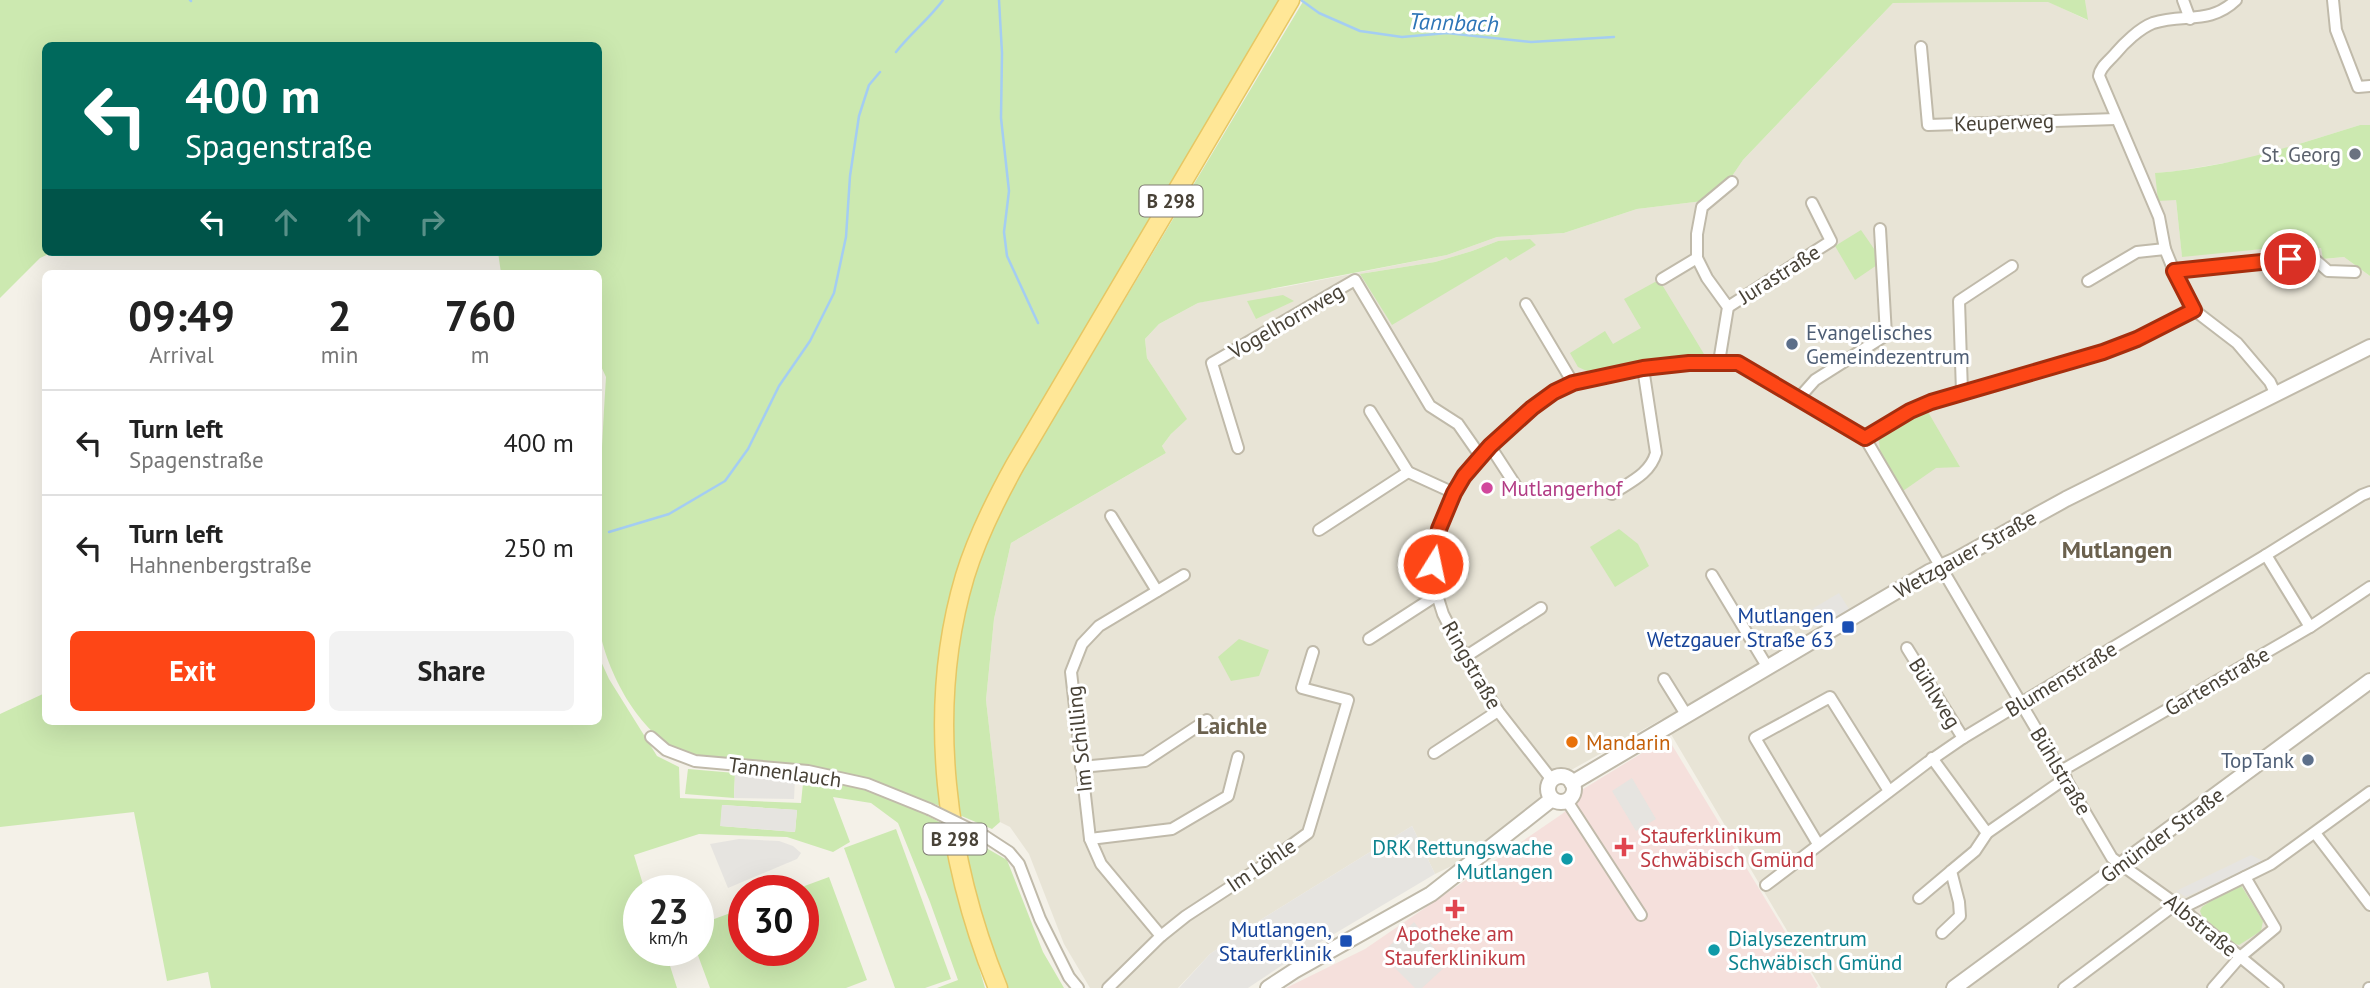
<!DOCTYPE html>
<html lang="en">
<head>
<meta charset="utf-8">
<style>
  body { margin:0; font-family:"PT Sans",sans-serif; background:#f2f2f2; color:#222; height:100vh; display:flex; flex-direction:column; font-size:26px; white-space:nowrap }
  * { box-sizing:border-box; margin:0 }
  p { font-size:23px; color:#767676 }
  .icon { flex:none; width:38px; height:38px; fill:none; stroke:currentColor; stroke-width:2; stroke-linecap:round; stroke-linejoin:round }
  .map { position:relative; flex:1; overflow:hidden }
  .panel { position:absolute; left:42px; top:270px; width:560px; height:455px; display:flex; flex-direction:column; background:#fff; border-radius:10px; box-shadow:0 7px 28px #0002 }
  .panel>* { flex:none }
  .hud { position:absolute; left:42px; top:42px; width:560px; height:214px; border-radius:10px; box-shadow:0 7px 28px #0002; background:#00695c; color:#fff; overflow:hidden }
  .speed { position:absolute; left:623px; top:875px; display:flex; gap:14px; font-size:35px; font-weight:700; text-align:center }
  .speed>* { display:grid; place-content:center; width:91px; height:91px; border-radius:50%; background:#fff; box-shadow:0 7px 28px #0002; line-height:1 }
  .speed small { font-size:18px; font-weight:400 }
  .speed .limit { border:10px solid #d22; background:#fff; color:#111 }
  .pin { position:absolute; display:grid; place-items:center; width:60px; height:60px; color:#fff; margin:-30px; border:4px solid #fff; border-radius:50%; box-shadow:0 2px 7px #0007 }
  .me { position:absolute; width:77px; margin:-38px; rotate:10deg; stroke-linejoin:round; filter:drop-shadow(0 0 5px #0008) }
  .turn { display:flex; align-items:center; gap:24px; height:147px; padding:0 28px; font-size:32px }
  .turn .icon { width:91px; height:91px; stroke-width:2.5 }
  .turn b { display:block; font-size:49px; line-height:60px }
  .lanes { display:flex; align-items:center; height:66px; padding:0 28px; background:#0003; justify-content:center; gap:35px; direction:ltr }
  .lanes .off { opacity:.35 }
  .eta { display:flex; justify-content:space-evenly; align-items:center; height:119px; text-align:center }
  .eta b { font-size:42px; font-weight:600; line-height:49px }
  .primary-button { display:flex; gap:14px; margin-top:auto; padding:14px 28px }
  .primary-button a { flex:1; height:80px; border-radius:10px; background:#fe4616; color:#fff; font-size:28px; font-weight:600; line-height:80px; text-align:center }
  .primary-button a+a { background:#f2f2f2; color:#222 }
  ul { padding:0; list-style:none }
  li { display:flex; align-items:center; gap:21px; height:105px; padding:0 28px; border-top:2px solid #e0e0e0 }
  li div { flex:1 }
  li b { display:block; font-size:26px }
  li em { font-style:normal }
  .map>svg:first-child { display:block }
  .residential { fill:#e8e4d6; fill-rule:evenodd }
  .medical { fill:#f5e0dc }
  .green { fill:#cce9b0; fill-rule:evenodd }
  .parking { fill:#e6e4e0 }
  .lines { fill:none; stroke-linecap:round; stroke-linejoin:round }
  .stream { stroke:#a4cdf2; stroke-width:2.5 }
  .minor-casing { stroke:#c0baaa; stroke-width:14 }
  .tertiary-casing { stroke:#c0baaa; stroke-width:18 }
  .primary-casing { stroke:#e6c764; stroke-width:21 }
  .minor { stroke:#fff; stroke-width:10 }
  .tertiary { stroke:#fff; stroke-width:14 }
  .primary { stroke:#ffe797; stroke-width:18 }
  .minor-bridge-casing { stroke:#c0baaa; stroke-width:14; stroke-linecap:butt }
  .minor-bridge { stroke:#fff; stroke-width:10 }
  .route-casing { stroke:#a52e0e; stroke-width:18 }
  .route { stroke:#fe4616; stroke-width:12 }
  .worship-dot { fill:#6b7280; stroke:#fff; stroke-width:2.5 }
  .service-dot { fill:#5c6f8a; stroke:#fff; stroke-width:2.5 }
  .hotel-dot { fill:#d1479c; stroke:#fff; stroke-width:2.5 }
  .transit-dot { fill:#1a4fb4; stroke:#fff; stroke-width:2.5 }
  .food-dot { fill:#e8710a; stroke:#fff; stroke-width:2.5 }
  .health-dot { fill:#e0444e; stroke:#fff; stroke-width:2.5 }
  .culture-dot { fill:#0f9aa8; stroke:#fff; stroke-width:2.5 }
  .labels { text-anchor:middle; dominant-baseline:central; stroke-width:6; stroke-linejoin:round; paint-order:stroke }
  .shield { fill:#fff; stroke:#7f7b73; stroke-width:2 }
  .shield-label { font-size:19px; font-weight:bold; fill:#484237 }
  .street-label { font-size:21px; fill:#484237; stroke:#fff }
  .worship-label { font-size:21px; fill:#5b616d; stroke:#fff; text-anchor:end }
  .service-label { font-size:21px; fill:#4e5e75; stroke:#fff; text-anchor:start }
  .hotel-label { font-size:21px; fill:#b23c85; stroke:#fff; text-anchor:start }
  .transit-label { font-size:21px; fill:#164399; stroke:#fff; text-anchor:end }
  .food-label { font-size:21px; fill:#c56008; stroke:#fff; text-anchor:start }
  .health-label { font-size:21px; fill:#be3a42; stroke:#fff; text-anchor:start }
  .culture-label { font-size:21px; fill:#0d838f; stroke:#fff; text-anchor:end }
  .water-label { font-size:23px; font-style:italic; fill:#2d75b7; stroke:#fff }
  .neighbourhood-label { font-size:23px; font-weight:bold; fill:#6b614e; stroke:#fff }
  .quarter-label { font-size:24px; font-weight:bold; fill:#6b614e; stroke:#fff }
</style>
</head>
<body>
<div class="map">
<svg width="2370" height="988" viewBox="0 0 2370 988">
  <rect width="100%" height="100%" fill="#f4f1e8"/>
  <path class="residential" d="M2085 0H2370V125H2360L2254 158 2177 171 2156 173 2176 200 2182 256 2302 245 2305 249 2321 248 2324 259 2344 257 2370 276V988H1821L1662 719 1573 769 1475 855 1435 874 1412 826 1254 924 1210 954 1178 988H1090L1064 944 1029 854 1010 827 1000 822 986 700 994 619 1011 543 1166 453 1162 446 1171 434 1186 418 1147 358 1145 339 1159 324 1198 303 1236 294 1285 287 1447 255 1497 237 1564 233 1637 209 1703 201 1728 182 1743 160 1893 3 2049 2 2087 20ZM1498 241 1535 245 1510 261 1506 257 1360 274 1435 262 1472 251Z"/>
  <polygon class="medical" points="1665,739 1669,740 1818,986 1816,988 1286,988 1365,949 1562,814 1577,801 1580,791"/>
  <g class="green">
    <path d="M0 0H1279L1025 436 979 520 937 741 940 806C902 793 864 776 824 768 779 760 723 766 682 751 639 735 606 670 599 627 596 607 599 584 599 563 599 501 602 439 606 377L599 362 598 273H501L498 252H598V46H46V252H53L40 258 0 298Z"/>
    <polygon points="1304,0 2085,0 2088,20 2048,2 1893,3 1743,160 1728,182 1703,201 1637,209 1564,233 1497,237 1447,255 1198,303 1159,324 1145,339 1147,358 1187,419 1171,434 1162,446 1166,453 1011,543 994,619 986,700 1000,822 992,829 957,814 953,752 952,699 955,657 971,581 985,541 1027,454 1048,428"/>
    <path d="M2360 125H2370V276L2344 257 2323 259 2321 248 2305 249 2302 245 2182 257 2176 200 2158 201 2155 173C2226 168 2293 146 2360 125Z"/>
    <polygon points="1861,230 1879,256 1880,263 1855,280 1835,246"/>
    <polygon points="1530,239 1536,245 1510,261 1506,257 1392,325 1360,274 1435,262 1472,251 1498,241"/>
    <polygon points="1655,282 1661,283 1704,354 1666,357 1587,371 1578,367 1570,353 1605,331 1613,344 1641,328 1624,299"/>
    <polygon points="1283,295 1294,301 1256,319 1247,301"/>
    <polygon points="1928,412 1960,467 1936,468 1903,491 1880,452 1879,440 1904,422"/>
    <polygon points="1619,529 1638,544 1649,566 1615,587 1590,547"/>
    <polygon points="1239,639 1269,650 1259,676 1231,681 1218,657"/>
    <path d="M599 657 609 679 657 756 679 767 680 798 801 803 804 773C857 783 896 798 943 824L959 900 985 988H937L958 980 930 902 898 823 871 803 833 797 850 842 833 852 787 837 699 834 634 855 645 891H639V950H665L677 988H211L208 972 167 981 134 812 0 827V714L45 693 46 721H598ZM722 805 797 810 795 832 721 826Z"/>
    <polygon points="688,769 735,773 734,798 685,794"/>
    <polygon points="896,829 951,979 925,988 895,988 844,848"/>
    <polygon points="962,834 1007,860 1043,952 1064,988 1008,988 988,938 972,890"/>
    <polygon points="829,877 867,980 846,988 710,988 696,950 698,950 698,925 744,908 744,950 803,950 803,891 791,891"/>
    <polygon points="2239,882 2263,921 2261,931 2239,945 2233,943 2202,916 2200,911 2202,907"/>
  </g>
  <g class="parking">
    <polygon points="1839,593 1849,609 1822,626 1812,609"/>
    <polygon points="735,773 795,778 794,799 734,798"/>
    <polygon points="1632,778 1656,819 1636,831 1612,791"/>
    <polygon points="722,805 797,810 795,832 720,826"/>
    <polygon points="1412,826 1435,874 1287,962 1248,988 1179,988 1210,954 1254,924"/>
    <polygon points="739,839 779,841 793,846 801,853 797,859 728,888 710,844"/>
    <polygon points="2251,855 2263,861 2186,897 2176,891"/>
    <polygon points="1414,922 1447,965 1422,988 1415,988 1381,954"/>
  </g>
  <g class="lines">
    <g class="stream">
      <polyline points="190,0 191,1"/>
      <polyline points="999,0 1002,53 1001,118 1009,191 1004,232 1007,256 1038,323"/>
      <polyline points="1301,0 1319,13 1360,31 1402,37 1447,33 1531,42 1614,37"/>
      <path d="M896 52C911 33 929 19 943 0"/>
      <polyline points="609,532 669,514 725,481 748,449 779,386 810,341 834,293 846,237 850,176 859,116 869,85 880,72"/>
    </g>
    <defs>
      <g id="minor">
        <polyline points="2183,0 2190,19"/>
        <path d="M2236 0C2210 25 2184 13 2153 23 2140 28 2124 43 2115 54 2109 61 2100 67 2099 76L2159 217 2165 249 2174 271 2194 310 2237 343 2270 382 2276 395"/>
        <polyline points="2333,0 2336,30 2358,87 2370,86"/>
        <polyline points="1921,47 1928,125 2116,119"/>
        <polyline points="2174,271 2312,257 2328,271 2355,272"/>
        <polyline points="1662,279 1697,258"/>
        <polyline points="2088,281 2137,252 2165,249"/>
        <polyline points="1526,304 1573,383"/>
        <polyline points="1728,307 1831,241 1812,203"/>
        <polyline points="1719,362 1728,307 1707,278 1697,258 1697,234 1702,207 1732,182"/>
        <polyline points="1962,392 1959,301 2012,266"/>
        <polyline points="1799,398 1815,380 1886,335 1880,229"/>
        <polyline points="1370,411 1408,472 1454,493"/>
        <polyline points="1865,438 1910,410 1931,402 2103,352 2137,339 2194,310"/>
        <polyline points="1490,446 1516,486"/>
        <polyline points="1238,448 1212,363 1355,280 1430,406 1458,424 1481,457"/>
        <path d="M1612 494C1630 482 1650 474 1656 453L1643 368"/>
        <polyline points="1111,516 1157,591"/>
        <polyline points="1319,530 1408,472"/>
        <polyline points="2266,555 2310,627"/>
        <polyline points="1712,575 1768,668"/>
        <polyline points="1369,639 1437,595"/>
        <polyline points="1907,648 1963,738"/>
        <polyline points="1465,657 1541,608"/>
        <polyline points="1664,679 1687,716"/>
        <polyline points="651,737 666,750 695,761 808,771 867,784 929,809"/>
        <polyline points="1434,753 1498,711"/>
        <polyline points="1932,758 1987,833"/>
        <polyline points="1081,767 1145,761 1207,720"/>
        <polyline points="2061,771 2310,627 2370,587"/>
        <polyline points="1552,780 1498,711 1465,657 1443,614 1437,595 1433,564 1439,529 1454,493 1464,476 1490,446 1532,408 1554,392 1573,383 1643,368 1689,363 1738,363 1865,438 2112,858 2176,904 2278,988"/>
        <polyline points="1567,801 1641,915"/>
        <polyline points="2315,833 2370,905"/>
        <polyline points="986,837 1009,852 1019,864 1040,919 1069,977 1078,988"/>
        <polyline points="1090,839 1172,829 1228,796 1238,757"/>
        <polyline points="1818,844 1755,738 1830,697 1889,791"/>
        <polyline points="1766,885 1928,762 1963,738 2266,555 2362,495 2370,492"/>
        <polyline points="1919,898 1951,871"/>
        <polyline points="2182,908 2271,864 2370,792"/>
        <polyline points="1942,933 1960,916 1959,902 1951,871 1975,851 1987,833 2066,778"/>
        <polyline points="1161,936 1101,864 1090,839 1071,672 1082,644 1099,626 1184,575"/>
        <polyline points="1108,988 1161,936 1186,916 1264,865 1308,833 1348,700 1302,688 1313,652"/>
        <polyline points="2064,988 2176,904"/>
        <polyline points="2213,988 2240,957 2275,928 2245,877"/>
        <polyline points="2369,988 2370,988"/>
      </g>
      <g id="tertiary">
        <circle cx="1561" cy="789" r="13"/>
        <polyline points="1572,783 1929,572 1954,561 2066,499 2370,347"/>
        <polyline points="1268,988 1294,971 1431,894 1552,799"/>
        <polyline points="1954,988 2370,681"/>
      </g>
      <path id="primary" d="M998 988C946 861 925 710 965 576 977 537 995 501 1015 465L1290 0"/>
    </defs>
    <use href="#minor" class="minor-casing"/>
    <use href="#tertiary" class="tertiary-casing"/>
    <use href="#primary" class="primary-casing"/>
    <use href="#minor" class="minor"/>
    <use href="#tertiary" class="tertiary"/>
    <use href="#primary" class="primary"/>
    <defs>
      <polyline id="minor-bridge" points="929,809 986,837"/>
    </defs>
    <use href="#minor-bridge" class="minor-bridge-casing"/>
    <use href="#minor-bridge" class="minor-bridge"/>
  </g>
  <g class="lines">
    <defs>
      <polyline id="route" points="1433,564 1439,529 1454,493 1464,476 1490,446 1532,408 1554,392 1573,383 1643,368 1689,363 1738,363 1865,438 1910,411 1931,402 2103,352 2137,339 2194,310 2174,271 2290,259"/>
    </defs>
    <use href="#route" class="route-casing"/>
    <use href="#route" class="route"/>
  </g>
  <circle class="worship-dot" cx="2355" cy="154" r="7"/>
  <g class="service-dot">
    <circle cx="1792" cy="344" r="7"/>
    <circle cx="2308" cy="760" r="7"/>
  </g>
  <circle class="hotel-dot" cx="1487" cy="488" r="7"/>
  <g class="transit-dot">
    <rect x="1841" y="620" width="14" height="14" rx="3.5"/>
    <rect x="1339" y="934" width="14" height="14" rx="3.5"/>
  </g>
  <circle class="food-dot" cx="1572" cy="742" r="7"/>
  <g class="health-dot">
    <path d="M1620.5 836.5h7v7h7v7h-7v7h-7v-7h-7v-7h7z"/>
    <path d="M1451.5 898.5h7v7h7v7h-7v7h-7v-7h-7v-7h7z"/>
  </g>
  <g class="culture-dot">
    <circle cx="1567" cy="859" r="7"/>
    <circle cx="1714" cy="950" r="7"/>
  </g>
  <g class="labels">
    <g class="shield">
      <rect x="1139.5" y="185.5" width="63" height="31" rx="5"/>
      <rect x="923.5" y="823.5" width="63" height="31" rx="5"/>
    </g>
    <g class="shield-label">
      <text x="1171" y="201">B 298</text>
      <text x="955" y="839">B 298</text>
    </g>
    <g class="street-label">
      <text transform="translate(2004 122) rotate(-2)">Keuperweg</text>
      <text transform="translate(1779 274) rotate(-32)">Jurastraße</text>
      <text transform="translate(1286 321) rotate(-30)">Vogelhornweg</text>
      <text transform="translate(1965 554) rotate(-29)">Wetzgauer Straße</text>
      <text transform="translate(1472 665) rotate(60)">Ringstraße</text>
      <text transform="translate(2061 679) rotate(-31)">Blumenstraße</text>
      <text transform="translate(2217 681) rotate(-30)">Gartenstraße</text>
      <text transform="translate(1935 693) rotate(58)">Bühlweg</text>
      <text transform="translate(1079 739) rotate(-96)">Im Schilling</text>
      <text transform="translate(2061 771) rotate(59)">Bühlstraße</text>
      <text transform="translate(785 772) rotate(8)">Tannenlauch</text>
      <text transform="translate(2162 835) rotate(-36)">Gmünder Straße</text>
      <text transform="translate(1261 865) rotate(-34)">Im Löhle</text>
      <text transform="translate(2201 925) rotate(39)">Albstraße</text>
    </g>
    <g class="worship-label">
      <text x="2341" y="154">St. Georg</text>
    </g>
    <g class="service-label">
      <text x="1806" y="332">Evangelisches<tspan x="1806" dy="24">Gemeindezentrum</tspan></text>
      <text x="2294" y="760" text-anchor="end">TopTank</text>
    </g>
    <g class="hotel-label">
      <text x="1501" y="488">Mutlangerhof</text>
    </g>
    <g class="transit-label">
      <text x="1834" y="615">Mutlangen<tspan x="1834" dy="24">Wetzgauer Straße 63</tspan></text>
      <text x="1332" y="929">Mutlangen,<tspan x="1332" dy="24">Stauferklinik</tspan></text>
    </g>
    <g class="food-label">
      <text x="1586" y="742">Mandarin</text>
    </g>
    <g class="health-label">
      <text x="1640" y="835">Stauferklinikum<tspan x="1640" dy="24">Schwäbisch Gmünd</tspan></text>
      <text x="1455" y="933" text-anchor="middle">Apotheke am<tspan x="1455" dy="24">Stauferklinikum</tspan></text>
    </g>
    <g class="culture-label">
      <text x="1553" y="847">DRK Rettungswache<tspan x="1553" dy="24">Mutlangen</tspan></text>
      <text x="1728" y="938" text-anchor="start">Dialysezentrum<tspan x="1728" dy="24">Schwäbisch Gmünd</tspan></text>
    </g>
    <g class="water-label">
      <text transform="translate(1454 22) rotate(2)">Tannbach</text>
    </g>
    <g class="neighbourhood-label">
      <text x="1232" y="725">Laichle</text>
    </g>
    <g class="quarter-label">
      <text x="2117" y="549">Mutlangen</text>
    </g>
  </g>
</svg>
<div class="speed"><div>23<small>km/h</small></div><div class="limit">30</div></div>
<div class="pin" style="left:2290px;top:259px;background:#d93025"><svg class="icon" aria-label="arrive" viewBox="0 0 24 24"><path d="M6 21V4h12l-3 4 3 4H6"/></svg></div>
<svg class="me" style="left:1433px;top:564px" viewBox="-20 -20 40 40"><circle r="17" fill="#fe4616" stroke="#fff" stroke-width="3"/><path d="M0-11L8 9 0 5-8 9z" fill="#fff"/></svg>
<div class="hud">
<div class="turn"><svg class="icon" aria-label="left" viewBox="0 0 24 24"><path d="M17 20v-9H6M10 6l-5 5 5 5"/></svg><div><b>400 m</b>Spagenstraße</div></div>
<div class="lanes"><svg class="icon" aria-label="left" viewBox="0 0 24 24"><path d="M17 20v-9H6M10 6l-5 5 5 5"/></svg><svg class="icon off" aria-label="ahead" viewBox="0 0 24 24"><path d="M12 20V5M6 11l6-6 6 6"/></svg><svg class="icon off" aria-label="ahead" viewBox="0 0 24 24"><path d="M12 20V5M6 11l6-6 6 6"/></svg><svg class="icon off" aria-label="right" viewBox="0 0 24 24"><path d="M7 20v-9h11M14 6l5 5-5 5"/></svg></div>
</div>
<section class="panel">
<div class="eta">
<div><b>09:49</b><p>Arrival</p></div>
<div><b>2</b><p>min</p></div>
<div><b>760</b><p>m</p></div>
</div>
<ul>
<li><svg class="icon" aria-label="left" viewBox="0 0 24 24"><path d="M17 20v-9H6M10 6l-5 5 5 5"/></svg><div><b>Turn left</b><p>Spagenstraße</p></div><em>400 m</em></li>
<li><svg class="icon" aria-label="left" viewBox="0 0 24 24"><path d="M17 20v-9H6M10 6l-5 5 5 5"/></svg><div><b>Turn left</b><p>Hahnenbergstraße</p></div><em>250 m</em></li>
</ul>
<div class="primary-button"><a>Exit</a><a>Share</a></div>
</section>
</div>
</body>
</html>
